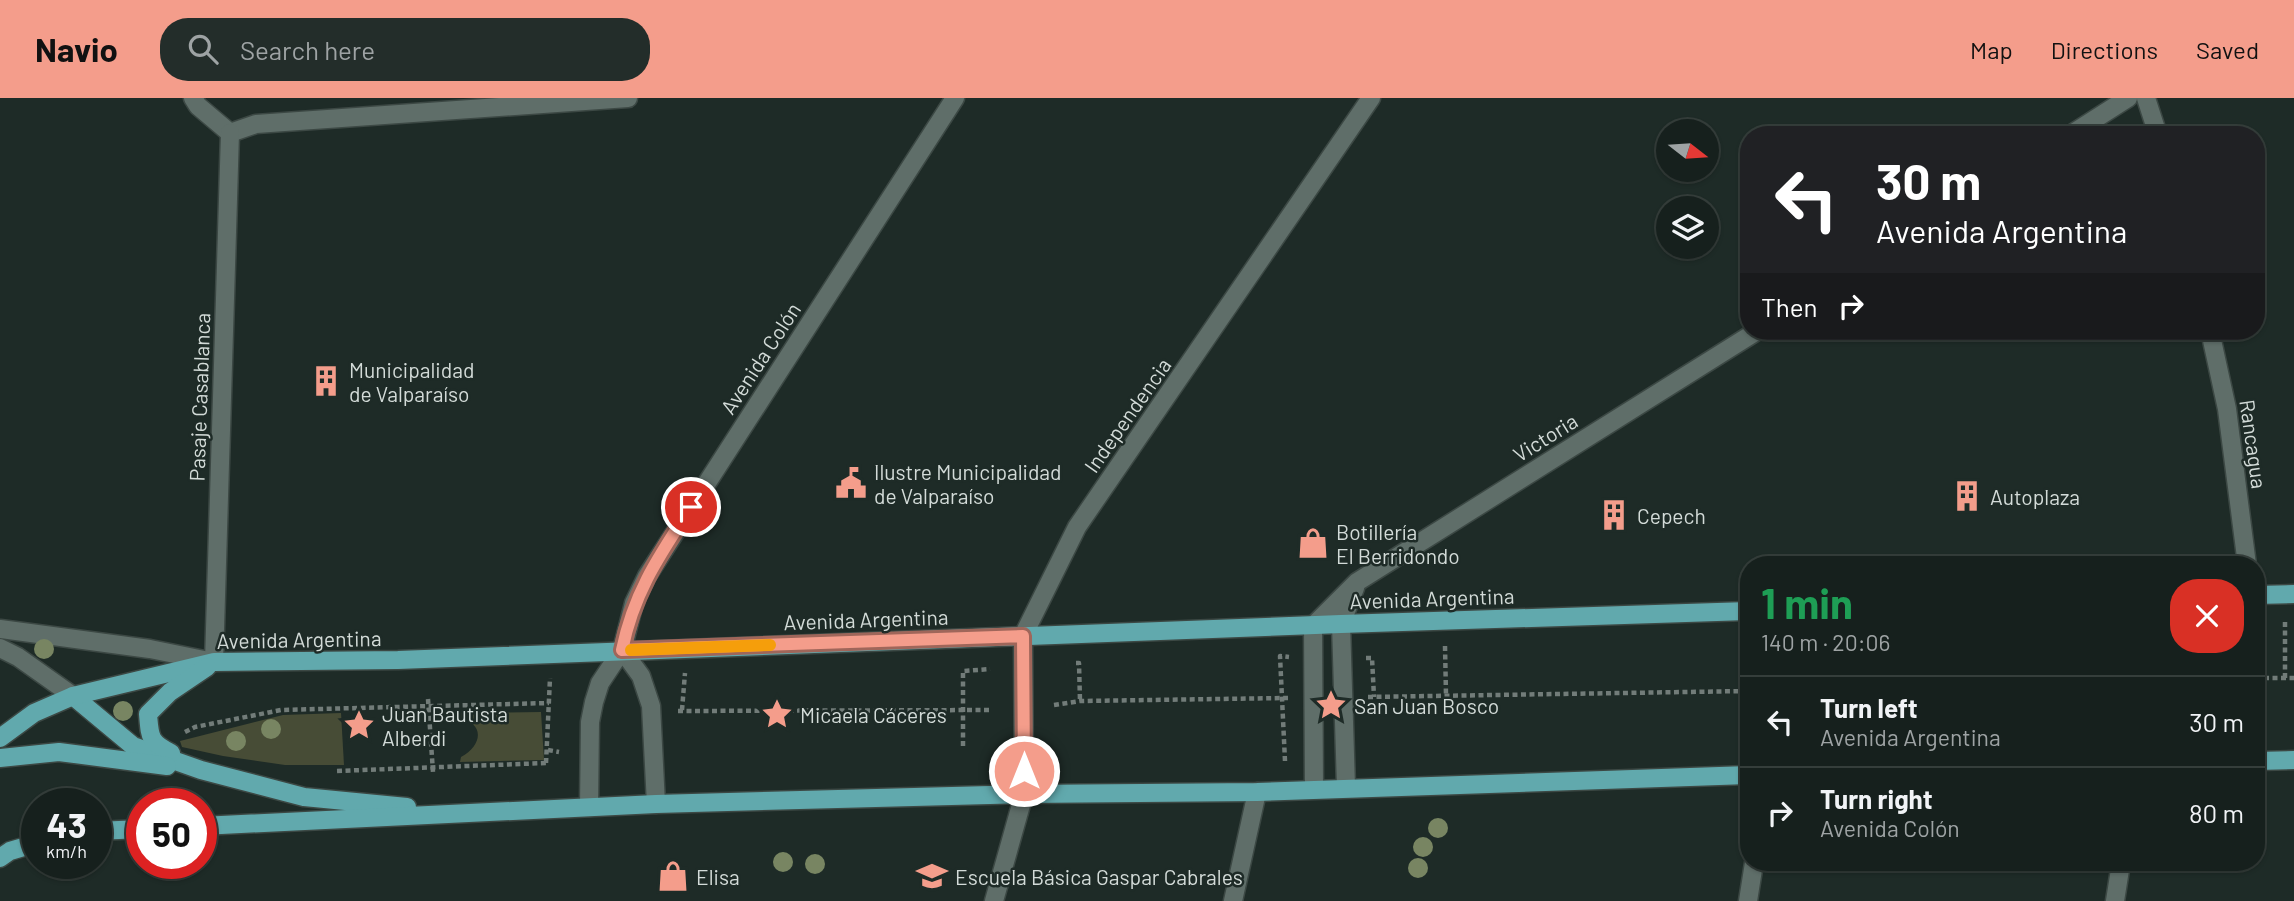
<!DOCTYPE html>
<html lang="en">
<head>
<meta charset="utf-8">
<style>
  body { margin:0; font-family:Barlow,sans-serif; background:#232d2a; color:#f1f3f6; height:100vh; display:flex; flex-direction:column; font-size:26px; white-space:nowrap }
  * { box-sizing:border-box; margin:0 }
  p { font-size:23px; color:#9ea3a4 }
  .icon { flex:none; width:38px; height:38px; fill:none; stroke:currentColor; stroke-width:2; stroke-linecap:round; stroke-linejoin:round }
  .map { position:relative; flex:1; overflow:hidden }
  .panel { position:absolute; left:1740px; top:458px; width:525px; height:315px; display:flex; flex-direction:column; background:#16201d; border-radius:28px; box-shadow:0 2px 5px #0004,0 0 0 2px #353e3b }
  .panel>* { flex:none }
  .hud { position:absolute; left:1740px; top:28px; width:525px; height:214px; border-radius:28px; box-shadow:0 2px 5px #0004,0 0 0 2px #353e3b; background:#202124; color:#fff; overflow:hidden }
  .needle { width:46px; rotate:107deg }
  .fabs { position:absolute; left:1656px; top:21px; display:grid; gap:14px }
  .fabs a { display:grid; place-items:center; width:63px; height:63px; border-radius:50%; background:#16201d; box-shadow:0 2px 5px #0004,0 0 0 2px #353e3b; font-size:35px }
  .speed { position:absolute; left:21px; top:690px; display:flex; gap:14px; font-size:35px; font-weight:700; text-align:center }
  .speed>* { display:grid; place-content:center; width:91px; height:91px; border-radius:50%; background:#16201d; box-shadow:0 2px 5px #0004,0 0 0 2px #353e3b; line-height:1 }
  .speed small { font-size:18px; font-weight:400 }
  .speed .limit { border:10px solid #d22; background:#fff; color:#111 }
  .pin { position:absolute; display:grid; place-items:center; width:60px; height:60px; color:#fff; margin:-30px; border:4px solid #fff; border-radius:50%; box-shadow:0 2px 7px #0007 }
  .me { position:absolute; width:77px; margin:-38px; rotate:0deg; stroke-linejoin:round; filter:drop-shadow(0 0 5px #0008) }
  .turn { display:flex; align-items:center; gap:24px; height:147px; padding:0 21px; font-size:32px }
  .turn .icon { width:91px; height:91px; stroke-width:2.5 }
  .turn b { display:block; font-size:49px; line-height:60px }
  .then { display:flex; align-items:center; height:66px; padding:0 21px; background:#0003; gap:14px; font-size:26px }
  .round { display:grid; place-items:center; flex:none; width:74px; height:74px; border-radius:28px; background:#232d2a }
  .overview { display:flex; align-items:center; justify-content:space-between; height:119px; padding:0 21px }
  h1 { font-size:42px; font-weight:700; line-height:52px; color:#1e9e55 }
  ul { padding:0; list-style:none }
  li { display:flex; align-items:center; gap:21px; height:91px; padding:0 21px; border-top:2px solid #353e3b }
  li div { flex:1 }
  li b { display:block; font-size:26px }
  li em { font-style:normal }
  header { display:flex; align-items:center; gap:42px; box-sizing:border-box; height:98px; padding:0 35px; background:#f49d8b; color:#111 }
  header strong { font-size:33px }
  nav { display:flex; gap:38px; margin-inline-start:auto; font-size:24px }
  .search { width:490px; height:63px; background:#232d2a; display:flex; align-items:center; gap:18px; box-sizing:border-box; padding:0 24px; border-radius:28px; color:#9ea3a4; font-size:26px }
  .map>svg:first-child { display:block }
  .green { fill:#474c36 }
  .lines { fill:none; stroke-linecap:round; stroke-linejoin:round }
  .street-casing { stroke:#3c4844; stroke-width:21 }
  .secondary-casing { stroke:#3c4844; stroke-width:21 }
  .primary-casing { stroke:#3c4844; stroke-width:21 }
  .path { stroke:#727c79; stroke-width:4.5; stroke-dasharray:5 3.5; stroke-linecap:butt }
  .street { stroke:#5f6e69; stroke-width:18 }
  .secondary { stroke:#5f6e69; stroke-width:18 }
  .primary { stroke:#61a9ad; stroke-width:18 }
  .tree { fill:#788562 }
  .route-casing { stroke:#9f665a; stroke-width:18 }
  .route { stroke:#f49d8b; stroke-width:12 }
  .slow { stroke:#f59e0b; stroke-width:12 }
  .labels { text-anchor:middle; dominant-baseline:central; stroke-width:5; stroke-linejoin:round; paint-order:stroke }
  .street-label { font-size:21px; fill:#d3dbd8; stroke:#1e2b27 }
  .poi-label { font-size:21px; fill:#d3dbd8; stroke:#1e2b27; text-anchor:start }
</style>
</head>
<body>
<header>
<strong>Navio</strong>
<div class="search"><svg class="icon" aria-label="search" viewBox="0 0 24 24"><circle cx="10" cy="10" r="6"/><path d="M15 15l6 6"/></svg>Search here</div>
<nav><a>Map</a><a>Directions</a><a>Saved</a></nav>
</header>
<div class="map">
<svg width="2294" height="803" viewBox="0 0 2294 803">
  <rect width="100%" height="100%" fill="#1e2b27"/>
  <g class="green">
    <path d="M541 614 544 662 460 664 461 659C483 647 485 625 458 619L457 615Z"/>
    <polygon points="341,615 344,667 285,667 223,658 182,649 180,643 283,617"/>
  </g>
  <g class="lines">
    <defs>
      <g id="street">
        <polyline points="193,0 198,8 230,35"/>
        <polyline points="2146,0 2158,37"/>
        <polyline points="230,35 256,26 628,0"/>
        <polyline points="2210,233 2227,311 2247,467"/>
        <polyline points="214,564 230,35"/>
        <polyline points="994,803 1024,696"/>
        <polyline points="1233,803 1257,694"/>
        <polyline points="1748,803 1754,765"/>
      </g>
      <g id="secondary">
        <polyline points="2070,37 2128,0"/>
        <polyline points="0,531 150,551 214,564"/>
        <polyline points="0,550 18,559 73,598"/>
        <polyline points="622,552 641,578 651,608 656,706"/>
        <polyline points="1346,689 1341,526 1355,490"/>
        <polyline points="1314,691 1313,528 1357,484 1757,233"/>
        <polyline points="1024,696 1023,538 1077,429 1371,0"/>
        <polyline points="589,709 590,624 594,604 600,585 622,552 634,505 647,478 955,0"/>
        <polyline points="2115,803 2121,765"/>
      </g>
      <g id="primary">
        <polyline points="2256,497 2294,496"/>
        <polyline points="73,598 133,648 201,672 304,699 407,709"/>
        <polyline points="0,640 34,615 73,598 214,564 398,562 1341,526 1748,513"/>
        <path d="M171 655C149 644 150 639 148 616L170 594 207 569"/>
        <polyline points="0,660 59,654 167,668"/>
        <polyline points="2256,663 2294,662"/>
        <polyline points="201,728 656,706 1024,696 1257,694 1748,677"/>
        <polyline points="96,733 142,731"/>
        <polyline points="0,760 10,753 37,745"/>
      </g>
    </defs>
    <use href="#street" class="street-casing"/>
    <use href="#secondary" class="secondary-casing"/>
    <use href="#primary" class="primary-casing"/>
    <g class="path">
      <polyline points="1445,548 1446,597"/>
      <polyline points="1366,560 1372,560 1374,599"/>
      <polyline points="1076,565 1079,565 1080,603"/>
      <polyline points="2264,580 2294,580"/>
      <polyline points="2285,580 2285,521"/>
      <polyline points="1368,599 1748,593"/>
      <polyline points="428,601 433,674"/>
      <polyline points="1054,607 1080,603 1288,600"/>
      <polyline points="682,612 685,575"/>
      <polyline points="678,613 992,612"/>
      <polyline points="185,634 195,629 281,612 549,605"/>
      <polyline points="963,648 963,573 990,571"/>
      <polyline points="548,652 559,654"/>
      <polyline points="1285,663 1280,558 1289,559"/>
      <polyline points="546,665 550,580"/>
      <polyline points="337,673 546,665"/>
    </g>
    <use href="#street" class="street"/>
    <use href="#secondary" class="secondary"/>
    <use href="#primary" class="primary"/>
  </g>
  <g class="tree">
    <circle cx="44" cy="551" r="10"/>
    <circle cx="123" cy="613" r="10"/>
    <circle cx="271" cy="631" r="10"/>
    <circle cx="236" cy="643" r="10"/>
    <circle cx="1438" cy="730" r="10"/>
    <circle cx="1423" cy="749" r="10"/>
    <circle cx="783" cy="764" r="10"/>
    <circle cx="815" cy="766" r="10"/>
    <circle cx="1418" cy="770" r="10"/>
  </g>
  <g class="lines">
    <defs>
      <path id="route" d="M691 409C659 458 634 494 622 552L1023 538 1024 673"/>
    </defs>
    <use href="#route" class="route-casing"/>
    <use href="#route" class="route"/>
    <polyline class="slow" points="631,552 770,547"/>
  </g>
  <defs>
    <symbol id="building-bare" viewBox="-9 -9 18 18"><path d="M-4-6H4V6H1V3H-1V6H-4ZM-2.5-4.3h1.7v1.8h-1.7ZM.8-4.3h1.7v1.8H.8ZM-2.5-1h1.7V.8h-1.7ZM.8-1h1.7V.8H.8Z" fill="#f49d8b" stroke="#1e2b27" stroke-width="2.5" paint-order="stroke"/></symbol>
    <symbol id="civic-bare" viewBox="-9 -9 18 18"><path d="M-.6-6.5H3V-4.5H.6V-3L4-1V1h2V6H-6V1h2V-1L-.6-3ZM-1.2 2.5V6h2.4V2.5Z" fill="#f49d8b" stroke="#1e2b27" stroke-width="2.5" paint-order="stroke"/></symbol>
    <symbol id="shop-bare" viewBox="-9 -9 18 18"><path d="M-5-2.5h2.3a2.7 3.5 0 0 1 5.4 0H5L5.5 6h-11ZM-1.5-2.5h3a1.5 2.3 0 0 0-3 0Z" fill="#f49d8b" stroke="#1e2b27" stroke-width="2.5" paint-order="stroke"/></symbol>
    <symbol id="sight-bare" viewBox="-9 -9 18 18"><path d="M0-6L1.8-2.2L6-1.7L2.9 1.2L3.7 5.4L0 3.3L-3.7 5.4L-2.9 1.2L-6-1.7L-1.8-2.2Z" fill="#f49d8b" stroke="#1e2b27" stroke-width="2.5" paint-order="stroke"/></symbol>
    <symbol id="school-bare" viewBox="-9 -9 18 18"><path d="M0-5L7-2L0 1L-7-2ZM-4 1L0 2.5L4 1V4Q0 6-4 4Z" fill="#f49d8b" stroke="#1e2b27" stroke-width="2.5" paint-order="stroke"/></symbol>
  </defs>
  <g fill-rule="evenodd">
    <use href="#building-bare" x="304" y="261" width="44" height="44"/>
    <use href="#civic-bare" x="829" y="363" width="44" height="44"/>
    <use href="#building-bare" x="1945" y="376" width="44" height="44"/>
    <use href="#building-bare" x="1592" y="395" width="44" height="44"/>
    <use href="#shop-bare" x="1291" y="423" width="44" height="44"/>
    <use href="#sight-bare" x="1309" y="585" width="44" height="44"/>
    <use href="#sight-bare" x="755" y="594" width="44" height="44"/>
    <use href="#sight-bare" x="337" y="605" width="44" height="44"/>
    <use href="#shop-bare" x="651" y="756" width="44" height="44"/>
    <use href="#school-bare" x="910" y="756" width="44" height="44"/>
  </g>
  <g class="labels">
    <g class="street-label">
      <text transform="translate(760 260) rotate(-57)">Avenida Colón</text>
      <text transform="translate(199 299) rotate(-88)">Pasaje Casablanca</text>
      <text transform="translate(1127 317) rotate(-55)">Independencia</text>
      <text transform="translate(1545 339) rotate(-32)">Victoria</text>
      <text transform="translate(2254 346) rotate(82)">Rancagua</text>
      <text transform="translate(1432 500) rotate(-2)">Avenida Argentina</text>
      <text transform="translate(866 521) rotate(-2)">Avenida Argentina</text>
      <text transform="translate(299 541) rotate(-1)">Avenida Argentina</text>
    </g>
    <g class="poi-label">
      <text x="349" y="271">Municipalidad<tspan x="349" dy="24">de Valparaíso</tspan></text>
      <text x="874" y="373">Ilustre Municipalidad<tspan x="874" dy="24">de Valparaíso</tspan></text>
      <text x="1990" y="398">Autoplaza</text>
      <text x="1637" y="417">Cepech</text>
      <text x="1336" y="433">Botillería<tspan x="1336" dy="24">El Berridondo</tspan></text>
      <text x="1354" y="607">San Juan Bosco</text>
      <text x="382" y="615">Juan Bautista<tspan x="382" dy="24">Alberdi</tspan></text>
      <text x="800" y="616">Micaela Cáceres</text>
      <text x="696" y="778">Elisa</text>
      <text x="955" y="778">Escuela Básica Gaspar Cabrales</text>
    </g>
  </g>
</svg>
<div class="fabs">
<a><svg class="needle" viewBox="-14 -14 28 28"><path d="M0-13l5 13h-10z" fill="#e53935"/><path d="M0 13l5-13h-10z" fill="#9ea3a4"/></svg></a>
<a><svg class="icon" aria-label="layers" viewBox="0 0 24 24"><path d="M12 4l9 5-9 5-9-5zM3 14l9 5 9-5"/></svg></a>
</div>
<div class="speed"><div>43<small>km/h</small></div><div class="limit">50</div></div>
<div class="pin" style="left:691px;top:409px;background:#d93025"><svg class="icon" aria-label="arrive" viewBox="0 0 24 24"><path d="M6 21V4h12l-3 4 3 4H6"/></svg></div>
<svg class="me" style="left:1024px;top:673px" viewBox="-20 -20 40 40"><circle r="17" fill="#f49d8b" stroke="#fff" stroke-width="3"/><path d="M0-11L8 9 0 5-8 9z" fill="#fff"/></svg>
<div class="hud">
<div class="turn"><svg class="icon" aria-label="left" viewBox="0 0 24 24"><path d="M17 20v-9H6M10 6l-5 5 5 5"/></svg><div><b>30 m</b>Avenida Argentina</div></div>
<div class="then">Then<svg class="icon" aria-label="right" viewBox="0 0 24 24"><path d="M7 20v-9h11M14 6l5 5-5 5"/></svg></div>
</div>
<section class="panel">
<div class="overview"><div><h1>1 min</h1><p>140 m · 20:06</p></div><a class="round" style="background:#d93025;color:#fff"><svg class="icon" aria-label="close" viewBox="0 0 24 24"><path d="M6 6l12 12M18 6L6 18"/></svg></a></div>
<ul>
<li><svg class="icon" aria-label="left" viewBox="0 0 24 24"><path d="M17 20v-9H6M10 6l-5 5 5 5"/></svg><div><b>Turn left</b><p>Avenida Argentina</p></div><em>30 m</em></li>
<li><svg class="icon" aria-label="right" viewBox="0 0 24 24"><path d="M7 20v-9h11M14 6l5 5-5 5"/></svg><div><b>Turn right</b><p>Avenida Colón</p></div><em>80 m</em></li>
</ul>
</section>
</div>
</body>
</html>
